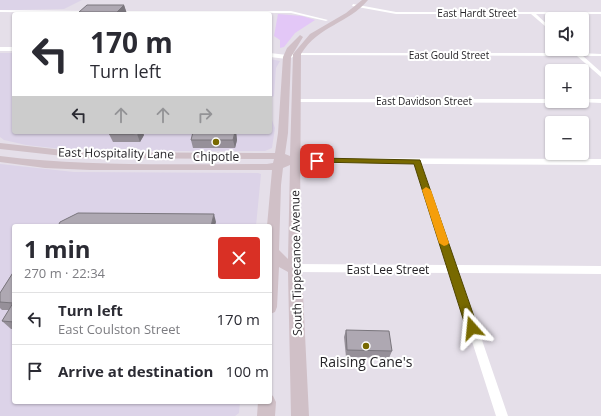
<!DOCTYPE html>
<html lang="en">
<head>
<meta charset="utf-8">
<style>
  body { margin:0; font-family:"Open Sans",sans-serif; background:#f7f7f7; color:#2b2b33; height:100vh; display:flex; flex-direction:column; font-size:15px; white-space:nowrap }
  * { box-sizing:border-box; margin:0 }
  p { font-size:13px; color:#7c7c81 }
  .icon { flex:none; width:22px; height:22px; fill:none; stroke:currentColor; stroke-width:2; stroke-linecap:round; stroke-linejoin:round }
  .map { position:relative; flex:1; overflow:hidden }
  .drawer { position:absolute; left:12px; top:224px; width:260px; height:180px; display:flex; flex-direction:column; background:#fff; border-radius:4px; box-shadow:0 1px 3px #0004 }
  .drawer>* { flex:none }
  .hud { position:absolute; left:12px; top:12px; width:260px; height:122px; border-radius:4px; box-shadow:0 1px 3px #0004; background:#fff; color:#2b2b33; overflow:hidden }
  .buttons { position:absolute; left:545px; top:12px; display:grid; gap:8px }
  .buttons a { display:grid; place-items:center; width:44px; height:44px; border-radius:4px; background:#fff; box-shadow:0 1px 3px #0004; font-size:20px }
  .pin { position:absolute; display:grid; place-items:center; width:34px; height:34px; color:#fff; margin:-17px; border-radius:8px; box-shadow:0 2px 6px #0006 }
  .me { position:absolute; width:44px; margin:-22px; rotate:342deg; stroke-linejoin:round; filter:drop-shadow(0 0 3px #0008) }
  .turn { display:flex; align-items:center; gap:14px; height:84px; padding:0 12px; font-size:18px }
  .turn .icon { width:52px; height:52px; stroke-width:2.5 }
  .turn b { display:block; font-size:28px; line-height:34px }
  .lanes { display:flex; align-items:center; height:38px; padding:0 12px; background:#0003; justify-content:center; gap:20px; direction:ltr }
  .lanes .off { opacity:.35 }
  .round { display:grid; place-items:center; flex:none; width:42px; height:42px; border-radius:4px; background:#f7f7f7 }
  .overview { display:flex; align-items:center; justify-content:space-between; height:68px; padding:0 12px }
  h1 { font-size:24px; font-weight:700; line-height:30px }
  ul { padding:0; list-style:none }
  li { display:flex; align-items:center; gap:12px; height:52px; padding:0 12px; border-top:1px solid #e1e1e2 }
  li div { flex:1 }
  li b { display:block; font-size:15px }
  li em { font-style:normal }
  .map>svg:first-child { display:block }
  .commercial { fill:#dcd3e8 }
  .green { fill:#e3c7f7 }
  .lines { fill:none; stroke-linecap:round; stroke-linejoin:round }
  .minor { fill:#fff; fill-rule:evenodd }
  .tertiary { fill:#fff; fill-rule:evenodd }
  .secondary { fill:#d0c0c7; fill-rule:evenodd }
  .wall { fill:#969099 }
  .shaded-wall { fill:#7a767d }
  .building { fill:#aea8b2; stroke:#7a767d }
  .route { fill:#786900; stroke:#4e4400 }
  .slow { fill:#f59e0b }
  .poi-dot { fill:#786900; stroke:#fff; stroke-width:1.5 }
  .labels { text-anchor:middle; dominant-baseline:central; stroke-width:4; stroke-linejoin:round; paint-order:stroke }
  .far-street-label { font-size:10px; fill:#262428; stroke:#fff }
  .street-label { font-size:12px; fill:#262428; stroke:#fff }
  .poi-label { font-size:12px; fill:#262428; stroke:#fff }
  .near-poi-label { font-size:14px; fill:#262428; stroke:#fff }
</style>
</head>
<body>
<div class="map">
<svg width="601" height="416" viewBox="0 0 601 416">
  <rect width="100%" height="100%" fill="#e5dfe9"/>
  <g class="commercial">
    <polygon points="0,0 82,0 64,9 18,10 0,10"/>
    <polygon points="0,53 14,53 14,132 270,132 270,106 272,107 271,118 275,128 272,148 265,151 80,151 26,145 4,140 0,137"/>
    <polygon points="270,59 280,61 276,68 274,96 270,99"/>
    <polygon points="0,164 74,172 258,173 261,174 256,226 14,226 14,402 240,402 239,413 235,416 0,416"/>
  </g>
  <polygon class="green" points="278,14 302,16 315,20 295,33 284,47 280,48 280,40 274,36"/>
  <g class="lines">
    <g class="minor">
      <polygon points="353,4 396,12 601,12 601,14 536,14 552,29 552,32 531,14 396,14 352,6"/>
      <polygon points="0,10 91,11 93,12 91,13 0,12"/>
      <polygon points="117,11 291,11 328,20 326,21 291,13 116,13"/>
      <polygon points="570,49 575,49 580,53 601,54 601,56 583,56 601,72 601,77 577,56 297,55 295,54 297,53 574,53"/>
      <polygon points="296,99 552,99 552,101 555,101 552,103 294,102 294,100"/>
      <polygon points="582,99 601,99 601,103 580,102 579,101 582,101"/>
      <polygon points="415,159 417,159 421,161 456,265 601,266 601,274 459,273 508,416 496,416 450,273 295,272 292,271 290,268 292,265 295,264 447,265 413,161"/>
    </g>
    <g class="tertiary">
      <rect x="0" y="47" width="14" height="4"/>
      <polygon points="297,52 299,53 299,55 287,59 270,57 270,53 287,55"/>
      <polygon points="296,158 601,159 601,165 293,163 292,161"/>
    </g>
    <g class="secondary">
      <path d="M362 0H368C348 24 319 25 301 54L300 232 309 416H291L288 272 279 267 277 307 275 312 270 314V226H267L272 170H90L45 168 0 162V156C88 167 178 164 267 164L273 163 274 159 81 158 0 149V143L81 152 275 153 278 133 283 57 287 48 300 35 303 37 291 57 288 133 285 154 290 156 293 54 310 34 346 13ZM290 165 288 259 279 250 281 185 283 168Z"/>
      <polygon points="270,394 273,396 276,402 275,416 257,416 258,402 270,402"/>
    </g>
  </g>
  <g class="wall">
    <polygon points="124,5 127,14 80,14 79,12"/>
    <polygon points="110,132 144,135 140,142 113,142 109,134"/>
    <polygon points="236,132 237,140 235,148 193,148 191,140"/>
    <polygon points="14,271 14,329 11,329 2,321 9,310 2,310 0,308 0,293"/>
    <polygon points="346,330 392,351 389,358 346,357 344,337"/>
  </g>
  <g class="shaded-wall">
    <polygon points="124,5 127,14 118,14 117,12"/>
    <polygon points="138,132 143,132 144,135 140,142 137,134"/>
    <polygon points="236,132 237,140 235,148 233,140"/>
    <polygon points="214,214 216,222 215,226 211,226"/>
  </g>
  <g class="building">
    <polygon points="87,5 124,5 117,12 79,12"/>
    <polygon points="110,132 138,132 137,134 109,134"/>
    <polygon points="193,132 235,132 233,140 191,140"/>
    <polygon points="78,213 214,214 211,226 58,226 60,222"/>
    <polygon points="14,271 14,322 2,321 13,303 0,302 0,293"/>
    <polygon points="346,330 389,331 392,351 347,350"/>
  </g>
  <polygon class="route" points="317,158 420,160 478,328 476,332 472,333 468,332 466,328 414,164 314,162 314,159"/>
  <polygon class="slow" points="426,187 431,190 449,243 447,245 444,246 439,243 422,190"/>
  <g class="poi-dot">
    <circle cx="216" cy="142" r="4"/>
    <circle cx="366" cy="346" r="4"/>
  </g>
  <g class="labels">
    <g class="far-street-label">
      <text x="477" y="13">East Hardt Street</text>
      <text x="449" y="55">East Gould Street</text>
      <text x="424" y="101">East Davidson Street</text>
    </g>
    <g class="street-label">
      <text transform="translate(116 153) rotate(1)">East Hospitality Lane</text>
      <text transform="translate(296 263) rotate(-91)">South Tippecanoe Avenue</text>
      <text x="388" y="269">East Lee Street</text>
    </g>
    <g class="poi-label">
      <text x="216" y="156">Chipotle</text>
    </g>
    <g class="near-poi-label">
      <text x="366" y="361">Raising Cane's</text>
    </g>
  </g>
</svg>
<div class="buttons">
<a><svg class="icon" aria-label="sound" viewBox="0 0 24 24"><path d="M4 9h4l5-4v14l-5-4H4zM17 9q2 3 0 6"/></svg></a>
<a>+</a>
<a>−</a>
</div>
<div class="pin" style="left:317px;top:161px;background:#d93025"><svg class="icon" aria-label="arrive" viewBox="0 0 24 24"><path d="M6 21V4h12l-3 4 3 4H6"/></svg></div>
<svg class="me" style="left:472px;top:328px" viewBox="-20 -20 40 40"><path d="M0-17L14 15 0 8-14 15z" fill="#786900" stroke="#fff" stroke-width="4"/></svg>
<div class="hud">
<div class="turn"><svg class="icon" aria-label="left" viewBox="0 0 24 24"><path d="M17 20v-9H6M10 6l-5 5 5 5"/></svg><div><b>170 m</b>Turn left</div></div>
<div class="lanes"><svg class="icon" aria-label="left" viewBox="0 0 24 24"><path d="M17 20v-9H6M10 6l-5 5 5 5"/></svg><svg class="icon off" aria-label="ahead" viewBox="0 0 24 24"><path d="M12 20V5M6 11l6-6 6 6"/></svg><svg class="icon off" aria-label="ahead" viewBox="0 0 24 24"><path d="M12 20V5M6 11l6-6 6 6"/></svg><svg class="icon off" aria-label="right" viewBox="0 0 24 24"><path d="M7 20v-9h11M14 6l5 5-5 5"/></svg></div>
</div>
<section class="drawer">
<div class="overview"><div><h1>1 min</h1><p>270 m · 22:34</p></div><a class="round" style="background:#d93025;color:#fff"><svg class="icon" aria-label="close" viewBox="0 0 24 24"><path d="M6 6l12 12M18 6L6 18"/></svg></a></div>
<ul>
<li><svg class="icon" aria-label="left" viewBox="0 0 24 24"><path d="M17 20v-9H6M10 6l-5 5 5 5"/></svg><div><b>Turn left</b><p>East Coulston Street</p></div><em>170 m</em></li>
<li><svg class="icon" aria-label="arrive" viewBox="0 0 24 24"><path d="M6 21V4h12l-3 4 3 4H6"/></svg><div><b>Arrive at destination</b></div><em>100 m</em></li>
</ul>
</section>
</div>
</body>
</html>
